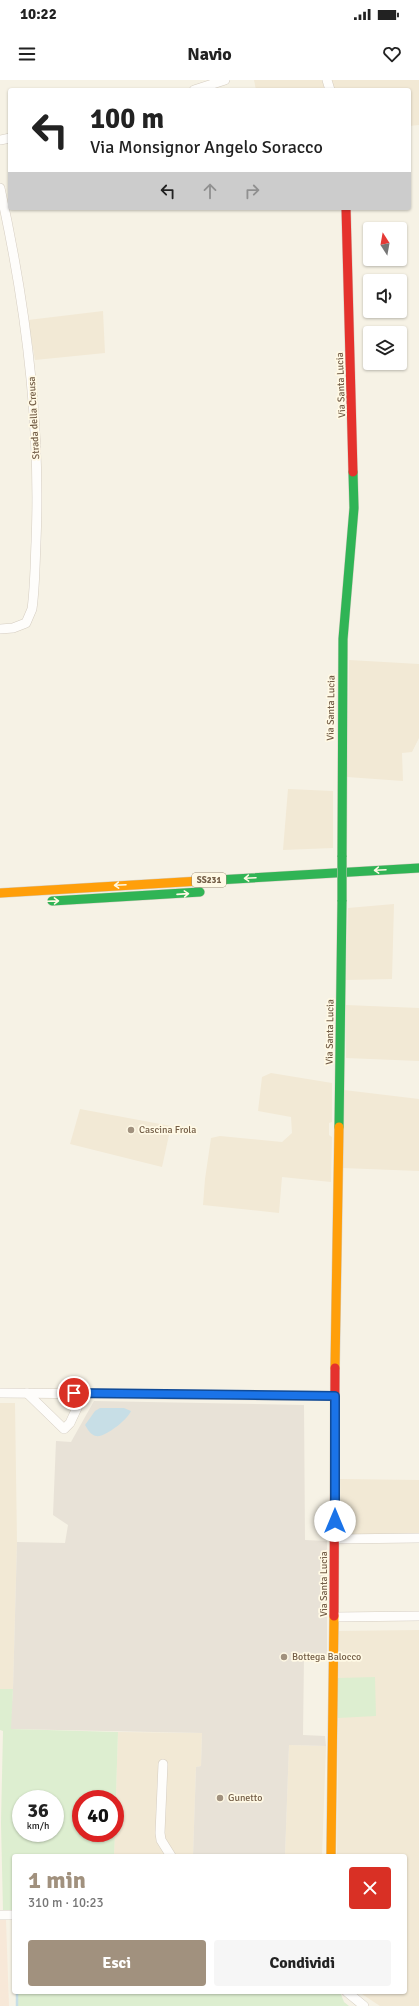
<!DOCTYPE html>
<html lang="it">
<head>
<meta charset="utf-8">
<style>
  body { margin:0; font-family:Signika,sans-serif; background:#f6f6f6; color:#222; height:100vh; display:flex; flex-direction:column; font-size:15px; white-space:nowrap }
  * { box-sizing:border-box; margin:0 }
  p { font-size:13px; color:#767676 }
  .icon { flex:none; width:22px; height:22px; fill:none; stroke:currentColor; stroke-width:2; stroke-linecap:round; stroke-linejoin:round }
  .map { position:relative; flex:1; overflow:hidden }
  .panel { position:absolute; left:12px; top:1774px; width:395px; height:140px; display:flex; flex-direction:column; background:#fff; border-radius:4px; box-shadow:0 1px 3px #0004 }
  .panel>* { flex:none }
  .hud { position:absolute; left:8px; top:8px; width:403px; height:122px; border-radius:4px; box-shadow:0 1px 3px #0004; background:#fff; color:#222; overflow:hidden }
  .needle { width:26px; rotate:349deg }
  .buttons { position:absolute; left:363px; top:142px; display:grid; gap:8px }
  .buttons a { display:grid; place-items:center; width:44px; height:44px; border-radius:4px; background:#fff; box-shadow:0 1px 3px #0004; font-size:20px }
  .speed { position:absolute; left:12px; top:1710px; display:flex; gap:8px; font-size:20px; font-weight:700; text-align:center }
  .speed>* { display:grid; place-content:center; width:52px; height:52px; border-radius:50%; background:#fff; box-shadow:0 1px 3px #0004; line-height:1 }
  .speed small { font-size:10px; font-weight:400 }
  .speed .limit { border:6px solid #d22; background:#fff; color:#111 }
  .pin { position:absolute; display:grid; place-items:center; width:34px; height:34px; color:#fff; margin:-17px; border:2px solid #fff; border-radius:50%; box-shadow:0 1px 4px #0007 }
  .me { position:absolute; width:44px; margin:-22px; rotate:0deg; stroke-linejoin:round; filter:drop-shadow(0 0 3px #0008) }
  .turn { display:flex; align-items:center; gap:14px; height:84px; padding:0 16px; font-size:18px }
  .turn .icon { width:52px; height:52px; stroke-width:2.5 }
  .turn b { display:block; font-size:28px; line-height:34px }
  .lanes { display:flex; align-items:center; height:38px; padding:0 16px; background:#0003; justify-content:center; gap:20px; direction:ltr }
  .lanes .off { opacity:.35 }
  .round { display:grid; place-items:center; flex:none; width:42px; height:42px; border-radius:4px; background:#f6f6f6 }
  .summary { display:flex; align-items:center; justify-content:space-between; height:68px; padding:0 16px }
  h1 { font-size:24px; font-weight:700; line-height:30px; color:#a1917e }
  .primary-button { display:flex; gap:8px; margin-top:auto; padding:8px 16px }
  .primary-button a { flex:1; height:46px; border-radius:4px; background:#a1917e; color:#fff; font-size:16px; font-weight:700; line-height:46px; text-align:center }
  .primary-button a+a { background:#f6f6f6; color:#222 }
  .status { display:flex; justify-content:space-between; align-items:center; height:28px; padding:0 20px; background:#fff; direction:ltr }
  .status svg { height:11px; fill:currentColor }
  header { display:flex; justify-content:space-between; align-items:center; height:52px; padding:0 16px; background:#fff; font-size:18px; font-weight:700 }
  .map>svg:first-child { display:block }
  .residential { fill:#f2e9d5 }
  .commercial { fill:#f7e8d8 }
  .industrial { fill:#e8e2d7 }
  .green { fill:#ddeed0; fill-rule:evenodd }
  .water { fill:#c7dee6 }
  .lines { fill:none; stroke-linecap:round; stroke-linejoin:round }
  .stream { stroke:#c7dee6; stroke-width:2.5 }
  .street-casing { stroke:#d5cdc1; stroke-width:10 }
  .fast-casing { stroke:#d6cfc2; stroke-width:10 }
  .slow-casing { stroke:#d6cfc2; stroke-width:10 }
  .jam-casing { stroke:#d6cfc2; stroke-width:10 }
  .street { stroke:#fefdfb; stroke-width:9 }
  .fast { stroke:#30b455; stroke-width:9 }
  .slow { stroke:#ff9f0a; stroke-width:9 }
  .jam { stroke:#e5322d; stroke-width:9 }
  .fast-bridge-casing { stroke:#d6cfc2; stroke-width:10; stroke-linecap:butt }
  .fast-bridge { stroke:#30b455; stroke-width:9 }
  .oneway { stroke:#fff9e5 }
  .route-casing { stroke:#114b97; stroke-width:10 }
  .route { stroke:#1a73e8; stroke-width:7 }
  .poi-dot { fill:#a1917e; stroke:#fff9e5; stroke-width:1.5 }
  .labels { text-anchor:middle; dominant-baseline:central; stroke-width:3.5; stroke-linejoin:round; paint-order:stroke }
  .shield { fill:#fff9e5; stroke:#9d8c76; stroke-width:1 }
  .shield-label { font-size:9px; font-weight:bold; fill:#735d46 }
  .street-label { font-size:10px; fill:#735d46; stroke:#fff9e5 }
  .poi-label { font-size:10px; fill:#735d46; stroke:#fff9e5; text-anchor:start }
</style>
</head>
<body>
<div class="status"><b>10:22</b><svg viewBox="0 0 49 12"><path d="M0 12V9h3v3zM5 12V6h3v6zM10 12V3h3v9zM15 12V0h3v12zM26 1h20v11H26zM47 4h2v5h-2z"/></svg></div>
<header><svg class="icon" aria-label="menu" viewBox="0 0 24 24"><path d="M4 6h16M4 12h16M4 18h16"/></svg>Navio<svg class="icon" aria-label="heart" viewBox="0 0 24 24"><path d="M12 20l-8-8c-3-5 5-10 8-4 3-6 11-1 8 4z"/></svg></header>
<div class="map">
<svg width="419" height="1926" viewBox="0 0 419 1926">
  <rect width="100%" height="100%" fill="#f6f2e5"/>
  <g class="residential">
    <polygon points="254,0 419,0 419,45 409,46 409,10 256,10"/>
    <polygon points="103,231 105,273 35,280 28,240"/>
    <polygon points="349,580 419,584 419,658 412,672 402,673 403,701 347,697"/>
    <polygon points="288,709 333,711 333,768 283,770"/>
    <polygon points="394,824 392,899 346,900 348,828"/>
    <polygon points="346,925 419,928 419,981 346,978"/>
    <polygon points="271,993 332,1003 332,1042 329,1043 329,1055 332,1057 331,1102 282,1097 279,1133 203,1125 205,1099 211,1058 220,1056 282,1062 292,1053 291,1037 258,1031 262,997"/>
    <polygon points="344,1010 419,1019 419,1091 342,1088"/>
    <polygon points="80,1029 171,1046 162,1087 70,1064"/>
    <polygon points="0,1323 15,1323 17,1462 13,1609 0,1609"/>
    <polygon points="340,1399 419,1400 419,1462 341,1463"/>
    <polygon points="419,1550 419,1926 380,1926 359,1912 405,1912 405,1776 337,1776 339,1551"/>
    <polygon points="118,1652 202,1653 201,1686 196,1687 193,1776 114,1776"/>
    <polygon points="289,1665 326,1666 322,1776 285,1776"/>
  </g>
  <polygon class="commercial" points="0,1840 6,1840 9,1926 0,1926"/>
  <polygon class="industrial" points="94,1321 304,1325 305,1460 327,1461 327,1576 304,1576 303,1655 325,1656 326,1666 289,1665 285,1776 193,1776 196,1687 201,1686 202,1653 10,1649 13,1609 17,1462 65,1463 68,1445 53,1435 56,1361 71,1362"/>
  <g class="green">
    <polygon points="375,1597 376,1636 338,1638 338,1598"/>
    <path d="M0 1609H13L11 1649 118 1652 115 1746V1719H81V1753H115L114 1776H14V1832L3 1831 1 1743 3 1651 0 1650ZM21 1719H55V1753H21Z"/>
    <polygon points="16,1912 340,1912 344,1922 349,1926 16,1926"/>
  </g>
  <path class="water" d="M100 1328H124L131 1331C128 1339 105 1358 96 1356 91 1355 88 1350 85 1345L95 1331Z"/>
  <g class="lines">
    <g class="stream">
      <polyline points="14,1845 14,1871"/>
      <polyline points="17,1912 17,1926"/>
    </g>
    <defs>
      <g id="street">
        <polyline points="327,0 330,10"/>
        <polyline points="194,10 225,0"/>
        <polyline points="0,60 10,58"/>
        <path d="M0 108C26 225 41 343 36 462 35 485 35 507 32 529L26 543 13 548 0 549"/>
        <polyline points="0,1313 335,1316"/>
        <polyline points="27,1313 64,1349 70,1343 84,1313"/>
        <polyline points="335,1459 419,1458"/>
        <polyline points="335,1537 419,1536"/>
        <polyline points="163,1684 160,1753 161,1760 171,1776"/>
        <polyline points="0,1835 14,1835"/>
        <polyline points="347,1912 364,1926"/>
      </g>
      <g id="fast">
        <polyline points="342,777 343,559 354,428 353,392"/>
        <polyline points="200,801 419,788"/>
        <polyline points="52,821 200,812"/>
        <polyline points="339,1047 342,820"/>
      </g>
      <g id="slow">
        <polyline points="0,813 200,801"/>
        <polyline points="335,1288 339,1047"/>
        <polyline points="331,1776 334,1536"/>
      </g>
      <g id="jam">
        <polyline points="346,128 353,392"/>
        <polyline points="334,1536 335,1288"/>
      </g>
    </defs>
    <use href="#street" class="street-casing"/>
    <use href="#fast" class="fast-casing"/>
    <use href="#slow" class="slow-casing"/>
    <use href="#jam" class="jam-casing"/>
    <use href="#street" class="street"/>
    <use href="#fast" class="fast"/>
    <use href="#slow" class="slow"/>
    <use href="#jam" class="jam"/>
    <defs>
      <polyline id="fast-bridge" points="342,777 342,820"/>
    </defs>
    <use href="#fast-bridge" class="fast-bridge-casing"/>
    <use href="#fast-bridge" class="fast-bridge"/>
  </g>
  <defs><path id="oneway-shaft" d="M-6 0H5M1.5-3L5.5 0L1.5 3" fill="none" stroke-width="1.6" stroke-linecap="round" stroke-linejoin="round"/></defs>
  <g class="oneway">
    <use href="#oneway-shaft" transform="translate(380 790) rotate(177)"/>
    <use href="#oneway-shaft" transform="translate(250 798) rotate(177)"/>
    <use href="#oneway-shaft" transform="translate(120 805) rotate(177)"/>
    <use href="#oneway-shaft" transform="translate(183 814) rotate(-4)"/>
    <use href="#oneway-shaft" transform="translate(53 821) rotate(-2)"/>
  </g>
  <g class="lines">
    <defs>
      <polyline id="route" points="74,1313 335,1316 335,1441"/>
    </defs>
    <use href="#route" class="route-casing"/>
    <use href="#route" class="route"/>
  </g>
  <g class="poi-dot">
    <circle cx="131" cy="1050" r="4"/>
    <circle cx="284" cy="1577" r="4"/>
    <circle cx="220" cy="1718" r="4"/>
  </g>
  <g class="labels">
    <rect class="shield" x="192" y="793" width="34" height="14" rx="3"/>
    <g class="shield-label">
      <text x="209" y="800">SS231</text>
    </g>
    <g class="street-label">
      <text transform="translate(341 305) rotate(-92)">Via Santa Lucia</text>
      <text transform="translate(34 338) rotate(-93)">Strada della Creusa</text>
      <text transform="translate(331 628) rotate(-89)">Via Santa Lucia</text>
      <text transform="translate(330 952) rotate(-89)">Via Santa Lucia</text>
      <text transform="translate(324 1504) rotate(-90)">Via Santa Lucia</text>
    </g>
    <g class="poi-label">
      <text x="139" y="1050">Cascina Frola</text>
      <text x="292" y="1577">Bottega Balocco</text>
      <text x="228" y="1718">Gunetto</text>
    </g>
  </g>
</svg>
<div class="buttons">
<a><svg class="needle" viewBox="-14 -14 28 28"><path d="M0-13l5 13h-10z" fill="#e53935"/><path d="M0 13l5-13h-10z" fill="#767676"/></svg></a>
<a><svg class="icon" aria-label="sound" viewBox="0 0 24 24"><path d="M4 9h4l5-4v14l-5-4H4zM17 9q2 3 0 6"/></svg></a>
<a><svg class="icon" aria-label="layers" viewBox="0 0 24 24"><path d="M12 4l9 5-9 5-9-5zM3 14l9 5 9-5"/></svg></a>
</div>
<div class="speed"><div>36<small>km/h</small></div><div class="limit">40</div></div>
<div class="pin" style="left:74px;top:1313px;background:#d93025"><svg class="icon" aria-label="arrive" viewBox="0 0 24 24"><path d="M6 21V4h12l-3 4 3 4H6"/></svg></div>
<svg class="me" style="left:335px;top:1441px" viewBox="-20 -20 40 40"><circle r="19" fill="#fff"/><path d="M0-13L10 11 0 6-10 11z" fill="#1a73e8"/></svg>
<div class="hud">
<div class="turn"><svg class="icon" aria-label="left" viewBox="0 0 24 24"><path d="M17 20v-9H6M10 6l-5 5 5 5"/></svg><div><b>100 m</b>Via Monsignor Angelo Soracco</div></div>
<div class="lanes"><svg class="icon" aria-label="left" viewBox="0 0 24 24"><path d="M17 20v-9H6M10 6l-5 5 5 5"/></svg><svg class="icon off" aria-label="ahead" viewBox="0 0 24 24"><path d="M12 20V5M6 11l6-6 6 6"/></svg><svg class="icon off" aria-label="right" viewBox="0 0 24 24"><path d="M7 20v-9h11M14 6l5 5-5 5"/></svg></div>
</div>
<section class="panel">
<div class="summary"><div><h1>1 min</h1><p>310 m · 10:23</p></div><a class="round" style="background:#d93025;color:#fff"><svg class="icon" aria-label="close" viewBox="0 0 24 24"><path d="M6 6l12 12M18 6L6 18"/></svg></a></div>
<div class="primary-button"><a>Esci</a><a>Condividi</a></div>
</section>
</div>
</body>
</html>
